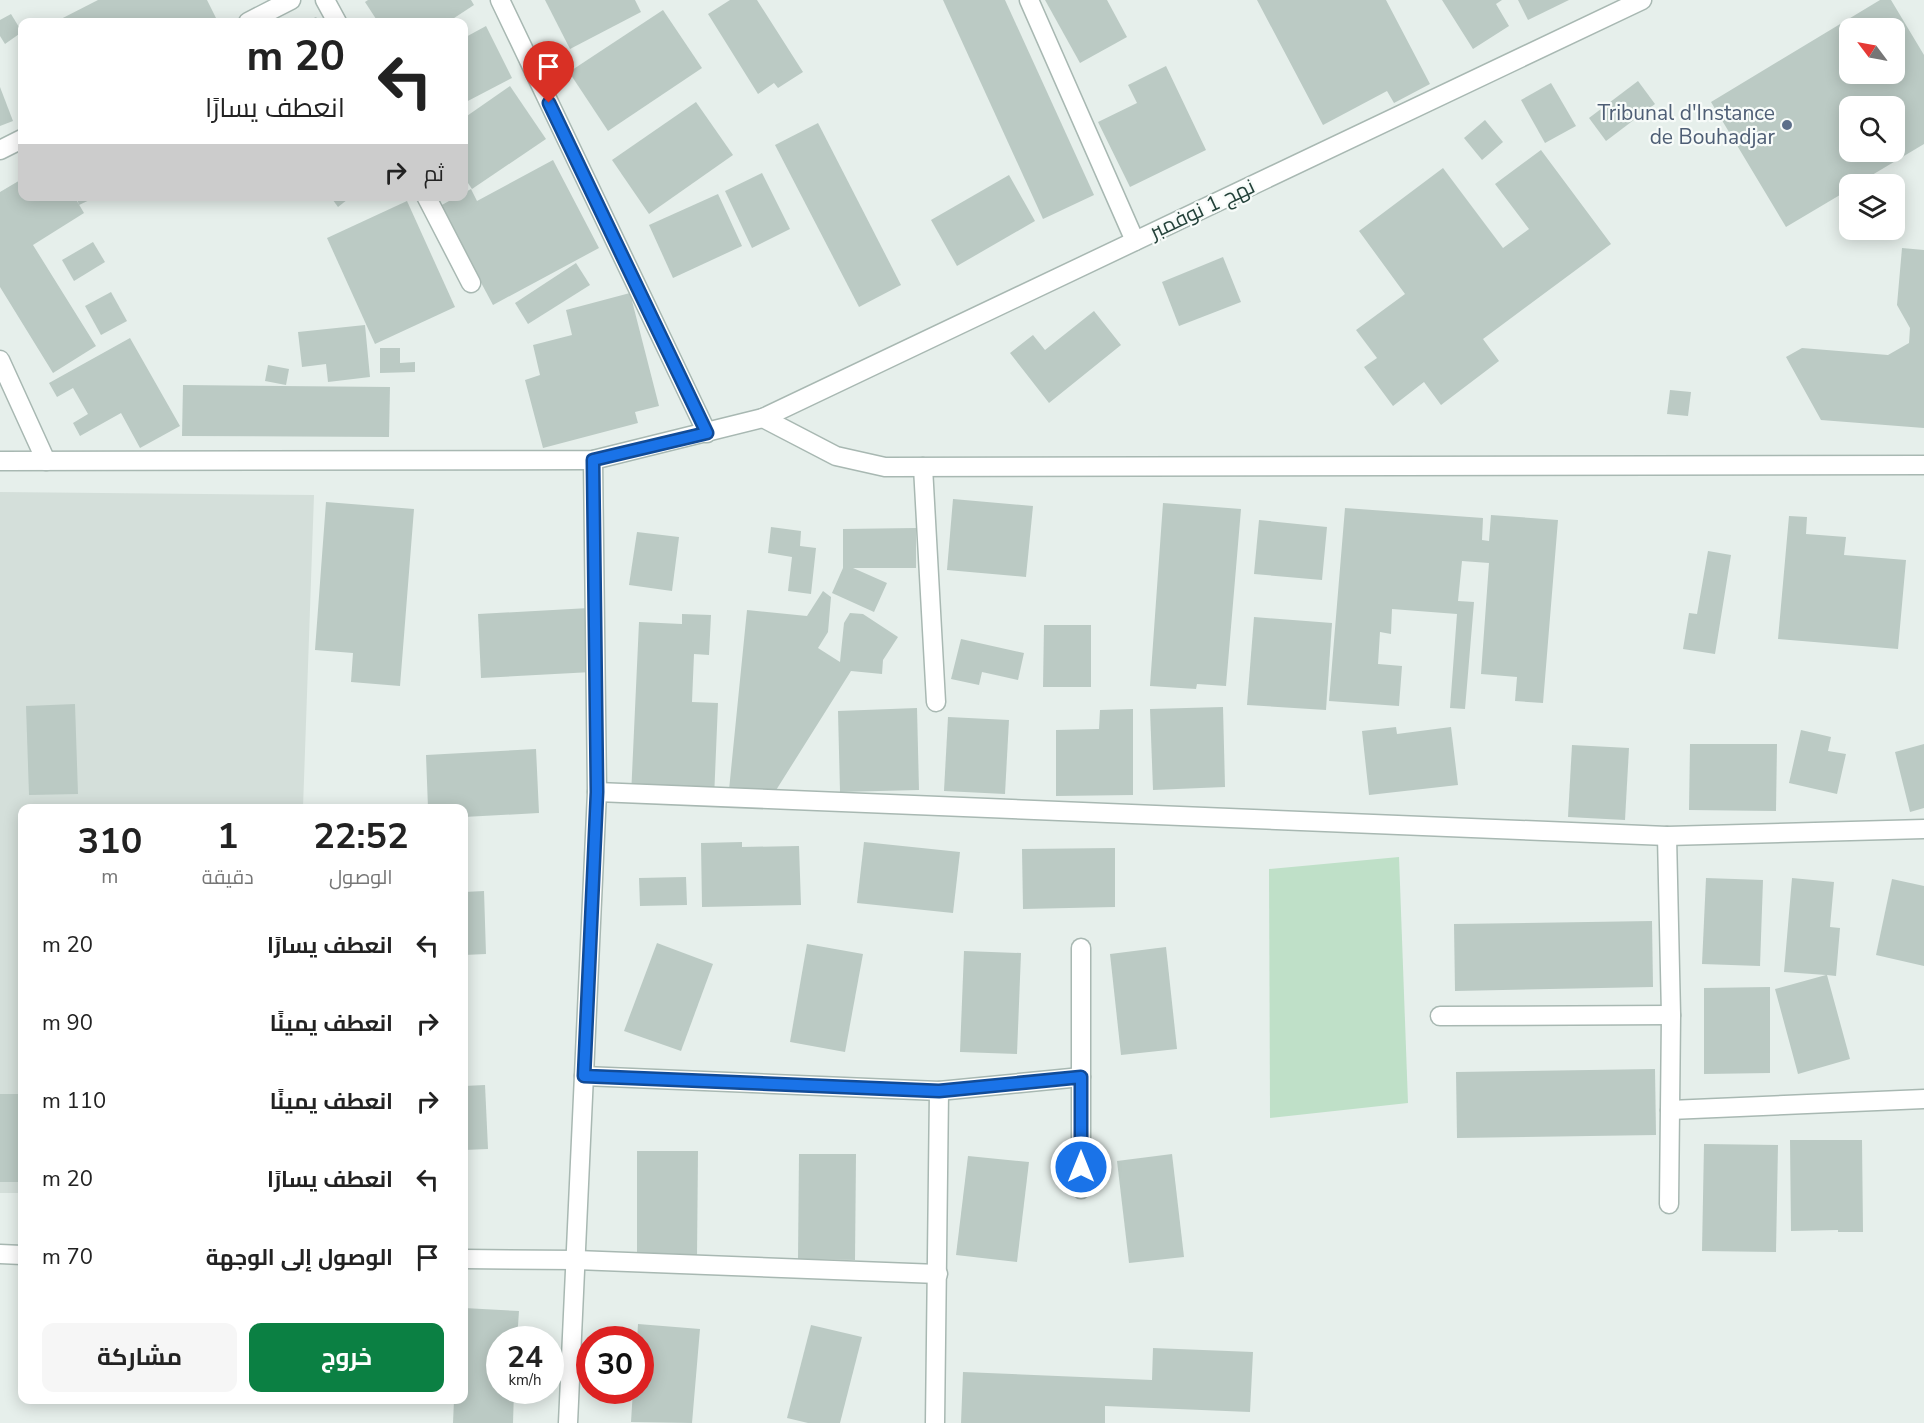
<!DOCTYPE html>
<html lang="ar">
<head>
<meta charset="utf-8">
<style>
  body { margin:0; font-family:"Nunito Sans",Cairo,sans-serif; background:#f6f6f6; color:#222; direction:rtl; height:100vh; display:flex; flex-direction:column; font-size:22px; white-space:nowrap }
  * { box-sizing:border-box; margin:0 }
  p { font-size:20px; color:#767676 }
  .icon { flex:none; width:33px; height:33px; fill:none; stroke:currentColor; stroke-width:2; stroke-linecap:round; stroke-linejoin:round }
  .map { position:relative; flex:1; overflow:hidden; direction:ltr }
  .side { position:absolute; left:18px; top:804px; width:450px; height:600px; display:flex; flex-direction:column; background:#fff; border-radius:12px; box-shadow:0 3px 15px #0003; direction:rtl }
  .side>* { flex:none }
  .hud { position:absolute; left:18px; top:18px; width:450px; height:183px; border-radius:12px; box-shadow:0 3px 15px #0003; direction:rtl; background:#fff; color:#222; overflow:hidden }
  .needle { width:39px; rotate:302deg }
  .tools { position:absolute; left:1839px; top:18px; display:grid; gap:12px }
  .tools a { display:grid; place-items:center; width:66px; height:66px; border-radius:12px; background:#fff; box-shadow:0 3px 15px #0003; font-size:30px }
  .speed { position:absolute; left:486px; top:1326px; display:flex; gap:12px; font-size:30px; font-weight:700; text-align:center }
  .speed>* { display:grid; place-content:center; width:78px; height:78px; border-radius:50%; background:#fff; box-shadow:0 3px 15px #0003; line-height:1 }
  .speed small { font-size:15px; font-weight:400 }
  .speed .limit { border:9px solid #d22; background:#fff; color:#111 }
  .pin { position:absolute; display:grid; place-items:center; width:51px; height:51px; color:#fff; margin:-62px -26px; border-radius:50% 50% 50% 0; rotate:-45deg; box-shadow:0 0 6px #0007 }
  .pin .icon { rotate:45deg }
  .me { position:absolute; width:66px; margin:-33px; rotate:0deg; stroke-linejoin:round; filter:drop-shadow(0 0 4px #0008) }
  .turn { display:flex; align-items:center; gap:21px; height:126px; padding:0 24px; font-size:27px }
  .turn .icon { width:78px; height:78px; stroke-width:2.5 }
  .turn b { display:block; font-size:42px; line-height:51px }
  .then { display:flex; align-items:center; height:57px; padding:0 24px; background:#0003; gap:12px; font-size:22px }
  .eta { display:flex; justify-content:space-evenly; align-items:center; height:102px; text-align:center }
  .eta b { font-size:36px; font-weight:700; line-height:42px }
  .cta { display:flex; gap:12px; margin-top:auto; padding:12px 24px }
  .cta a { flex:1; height:69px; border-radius:12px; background:#0b8043; color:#fff; font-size:24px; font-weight:700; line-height:69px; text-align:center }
  .cta a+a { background:#f6f6f6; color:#222 }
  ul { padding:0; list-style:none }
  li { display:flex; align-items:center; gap:18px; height:78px; padding:0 24px }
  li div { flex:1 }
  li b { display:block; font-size:22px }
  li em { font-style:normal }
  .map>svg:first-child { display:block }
  .built { fill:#d4dfda }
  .green { fill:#bfe0c8 }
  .building { fill:#bbcac4; fill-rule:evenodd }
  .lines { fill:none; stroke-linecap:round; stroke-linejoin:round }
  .minor-casing { stroke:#a8b8b2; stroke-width:21 }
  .minor { stroke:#fff; stroke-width:18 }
  .route-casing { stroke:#114b97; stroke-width:15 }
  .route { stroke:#1a73e8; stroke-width:10 }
  .service-dot { fill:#5c6f8a; stroke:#f7fbf9; stroke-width:2 }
  .labels { text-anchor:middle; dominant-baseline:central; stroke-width:4.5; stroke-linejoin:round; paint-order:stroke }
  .service-label { font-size:21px; fill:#4e5e75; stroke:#f7fbf9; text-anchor:end }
  .street-label { font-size:21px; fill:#24423a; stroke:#f7fbf9 }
</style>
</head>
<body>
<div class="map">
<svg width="1924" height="1423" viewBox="0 0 1924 1423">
  <rect width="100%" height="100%" fill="#e6efeb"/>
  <polygon class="built" points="0,492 314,495 303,808 22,808 22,1193 0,1193"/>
  <polygon class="green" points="1399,857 1408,1103 1270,1118 1269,869"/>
  <g class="building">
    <polygon points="98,0 207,0 218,22 55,22"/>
    <polygon points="368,0 471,0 474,5 448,22 378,22 365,2"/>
    <polygon points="545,0 635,0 641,12 570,49"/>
    <polygon points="730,0 757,0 803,72 778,88 774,83 758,94 708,14"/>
    <polygon points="943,0 1005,0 1094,195 1043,219"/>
    <polygon points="1045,0 1107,0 1127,37 1080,63"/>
    <polygon points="1257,0 1386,0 1430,84 1394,103 1387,91 1323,125"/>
    <polygon points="1442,0 1502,0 1496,4 1509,26 1473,49"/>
    <polygon points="1518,0 1569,0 1528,20"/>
    <path d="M1880 0H1891L1924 55V144L1857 184H1850V189L1786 227 1711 102ZM1850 28H1894V74H1850ZM1850 106H1894V152H1850Z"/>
    <polygon points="663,10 702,68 608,131 569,72"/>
    <polygon points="11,14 22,32 5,44 0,36 0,20"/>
    <polygon points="316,17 320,22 305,22"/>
    <polygon points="486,26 512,78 464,103 464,38"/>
    <polygon points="1166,66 1206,150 1130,187 1098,122 1137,103 1128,85"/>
    <polygon points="1638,81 1655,104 1606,141 1589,118"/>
    <polygon points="1551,83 1576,126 1545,143 1521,100"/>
    <polygon points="510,86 546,139 472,189 464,177 464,118"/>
    <polygon points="0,87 13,121 0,126"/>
    <polygon points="696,102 733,155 649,214 612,160"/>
    <polygon points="1485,120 1503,142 1482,160 1464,138"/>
    <polygon points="818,123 901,285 859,307 775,145"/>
    <polygon points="1541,150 1611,244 1483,339 1499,361 1441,405 1424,382 1393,406 1364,367 1377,358 1356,330 1405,294 1359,231 1443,168 1503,248 1529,229 1495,184"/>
    <polygon points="553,160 599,248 493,305 440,206 458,196 464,196 464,193 471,189 477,201"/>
    <polygon points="762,173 790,229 752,248 725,191"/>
    <polygon points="1009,175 1035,221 957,266 931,220"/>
    <polygon points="22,179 22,196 74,196 84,213 33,245 96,346 53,373 0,287 0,192"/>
    <polygon points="718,194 742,246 673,278 649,225"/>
    <polygon points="76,196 98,196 79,205"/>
    <polygon points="330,196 352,196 338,207"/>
    <polygon points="407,201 455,307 375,344 327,238"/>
    <polygon points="93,242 105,262 74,281 62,260"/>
    <polygon points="1902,248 1924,250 1924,428 1821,420 1786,357 1802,348 1888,355 1909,343 1910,328 1897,305"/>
    <polygon points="1223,257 1241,302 1179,326 1162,282"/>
    <polygon points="576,263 590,285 528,324 515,303"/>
    <polygon points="111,292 127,321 101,335 85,306"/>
    <polygon points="630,293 659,406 635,412 638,423 543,448 525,380 540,375 533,345 572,335 566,310"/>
    <polygon points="1094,311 1121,345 1049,403 1010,353 1033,335 1045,350"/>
    <polygon points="365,325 370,377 328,382 326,364 302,367 298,332"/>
    <polygon points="130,338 180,426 140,448 121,413 80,436 73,423 88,414 73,388 57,397 49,383"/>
    <polygon points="380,348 400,348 400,363 415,362 415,372 380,373"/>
    <polygon points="268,365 289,369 286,385 265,381"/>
    <polygon points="183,385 390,387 389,437 182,436"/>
    <polygon points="1670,390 1691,392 1688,416 1667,414"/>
    <polygon points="953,499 1033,506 1026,577 947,570"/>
    <polygon points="326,502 414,509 400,686 351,682 353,653 315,650"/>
    <polygon points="1163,503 1241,509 1226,686 1197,684 1196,689 1150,686"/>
    <polygon points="1345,508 1483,518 1482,540 1489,541 1491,515 1558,520 1543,703 1515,701 1517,677 1481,674 1489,563 1462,561 1458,601 1474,602 1465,709 1450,708 1457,614 1392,609 1391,634 1380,632 1378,664 1402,666 1399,706 1329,701"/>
    <polygon points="1789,516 1807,517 1806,534 1846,537 1844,555 1906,560 1898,649 1778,639"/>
    <polygon points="1259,520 1327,527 1322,580 1254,574"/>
    <polygon points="771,527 801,531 800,546 816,548 811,594 788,591 792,557 768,553"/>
    <polygon points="916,528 916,568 853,568 887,583 874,612 832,593 843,568 843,529"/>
    <polygon points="637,532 679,537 672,591 629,585"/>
    <polygon points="1708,551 1731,555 1715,654 1683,649 1689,613 1697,614"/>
    <polygon points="823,591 831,597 828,632 818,648 840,662 844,623 850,613 863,614 898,637 883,660 882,674 851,671 773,795 729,790 747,610 807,616"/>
    <polygon points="589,608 592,672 481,678 478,614"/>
    <polygon points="682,614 711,615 709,655 694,654 692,702 718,703 714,799 631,796 639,622 682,624"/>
    <polygon points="1254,617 1332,623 1326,710 1247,705"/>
    <polygon points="1044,625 1091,625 1091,687 1043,687"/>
    <polygon points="961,639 1024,653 1018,680 982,672 979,685 951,679"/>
    <polygon points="75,704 78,794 29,795 26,706"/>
    <polygon points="1223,707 1225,787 1153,790 1150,709"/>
    <polygon points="917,708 919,790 840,792 838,711"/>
    <polygon points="1133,709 1133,795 1056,796 1056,730 1099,729 1100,710"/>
    <polygon points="948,717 1009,720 1005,794 944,791"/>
    <polygon points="1396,727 1397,734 1451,727 1458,785 1369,795 1362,731"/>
    <polygon points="1801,730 1831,737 1828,751 1846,754 1837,794 1789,783"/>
    <polygon points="1690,744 1777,744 1776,811 1689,810"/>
    <polygon points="1924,744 1924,808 1910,812 1895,752"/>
    <polygon points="1572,745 1629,748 1625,820 1568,817"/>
    <polygon points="536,749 539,813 464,817 464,808 428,808 426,755"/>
    <polygon points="742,842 742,847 799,846 801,905 702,907 701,843"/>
    <polygon points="864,842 960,852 953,913 857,903"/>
    <polygon points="1115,848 1115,907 1023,909 1022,849"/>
    <polygon points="686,877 687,905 640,906 639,878"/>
    <polygon points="1706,878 1763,880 1760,966 1702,964"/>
    <polygon points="1792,878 1834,882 1830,927 1840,928 1836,976 1827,975 1850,1059 1798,1074 1775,989 1826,975 1784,972"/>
    <polygon points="1892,879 1924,886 1924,966 1876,955"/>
    <polygon points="484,891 486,954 464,955 464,892"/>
    <polygon points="1652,921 1653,987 1455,991 1454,924"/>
    <polygon points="657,943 713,964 681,1051 624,1031"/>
    <polygon points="807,944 863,954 845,1052 790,1042"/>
    <polygon points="1166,947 1177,1049 1121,1055 1110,954"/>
    <polygon points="964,951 1021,953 1017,1054 960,1052"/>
    <polygon points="1770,987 1770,1073 1704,1074 1704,988"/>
    <polygon points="1655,1069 1656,1135 1457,1138 1456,1072"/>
    <polygon points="485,1085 488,1149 464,1150 464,1086"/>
    <rect x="0" y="1094" width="22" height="88"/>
    <polygon points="1790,1140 1862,1140 1863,1232 1838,1232 1838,1230 1791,1231"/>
    <polygon points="1704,1144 1778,1145 1776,1252 1702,1251"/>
    <polygon points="637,1151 698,1151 697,1257 637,1258"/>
    <polygon points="799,1154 856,1154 855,1260 798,1259"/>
    <polygon points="1172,1154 1184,1257 1129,1263 1117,1161"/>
    <polygon points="968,1156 1029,1162 1017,1262 956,1255"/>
    <polygon points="464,1308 519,1311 517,1340 500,1340 500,1390 514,1390 513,1423 453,1423 454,1400 464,1400"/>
    <polygon points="638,1324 700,1329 692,1423 631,1422 633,1390 640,1390 640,1340 637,1340"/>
    <polygon points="811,1325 862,1337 840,1423 808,1423 787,1418"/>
    <polygon points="1153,1348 1253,1352 1250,1412 1105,1406 1105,1423 961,1423 963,1372 1152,1380"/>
  </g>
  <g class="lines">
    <defs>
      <g id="minor">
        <polyline points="325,0 337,22"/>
        <polyline points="500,0 707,433"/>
        <polyline points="1029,0 1135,241"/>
        <polyline points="248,22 291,0"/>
        <polyline points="0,150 22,139"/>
        <polyline points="426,196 471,283"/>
        <polyline points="0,360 46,461"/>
        <polyline points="763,418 1642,0"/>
        <polyline points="0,461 593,460 763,418 836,456 885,467 1924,465"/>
        <polyline points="923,467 936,702"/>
        <polyline points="597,792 1667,836 1924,829"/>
        <polyline points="1667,836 1671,1015 1669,1204"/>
        <polyline points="1440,1016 1671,1015"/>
        <polyline points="584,1076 939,1091 1081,1077"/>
        <polyline points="1670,1110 1924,1099"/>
        <polyline points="1081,1189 1081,948"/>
        <polyline points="0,1254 22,1255"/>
        <polyline points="464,1259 576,1260 938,1274"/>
        <polyline points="568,1423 597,792 593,460"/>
        <polyline points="935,1423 939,1091"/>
      </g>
    </defs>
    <use href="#minor" class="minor-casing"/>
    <use href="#minor" class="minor"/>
  </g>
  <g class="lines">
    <defs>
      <polyline id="route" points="549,103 707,433 593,460 597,792 584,1076 939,1091 1081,1077 1081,1167"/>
    </defs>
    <use href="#route" class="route-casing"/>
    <use href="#route" class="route"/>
  </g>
  <circle class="service-dot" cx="1787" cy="125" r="6"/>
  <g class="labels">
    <g class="service-label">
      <text x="1775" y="113">Tribunal d'Instance<tspan x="1775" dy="24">de Bouhadjar</tspan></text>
    </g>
    <g class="street-label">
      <text transform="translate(1202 209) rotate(-25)">نهج 1 نوفمبر</text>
    </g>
  </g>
</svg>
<div class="tools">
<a><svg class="needle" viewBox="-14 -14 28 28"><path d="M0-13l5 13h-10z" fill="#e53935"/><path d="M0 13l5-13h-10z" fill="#767676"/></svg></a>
<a><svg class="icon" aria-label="search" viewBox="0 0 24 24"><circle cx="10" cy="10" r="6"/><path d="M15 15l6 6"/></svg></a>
<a><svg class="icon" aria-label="layers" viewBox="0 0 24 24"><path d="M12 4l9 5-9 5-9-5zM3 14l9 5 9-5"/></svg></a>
</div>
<div class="speed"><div>24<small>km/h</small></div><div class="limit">30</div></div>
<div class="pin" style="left:549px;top:103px;background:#d93025"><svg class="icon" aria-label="arrive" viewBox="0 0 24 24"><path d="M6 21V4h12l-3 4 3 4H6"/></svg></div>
<svg class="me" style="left:1081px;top:1167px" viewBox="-20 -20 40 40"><circle r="17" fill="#1a73e8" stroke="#fff" stroke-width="3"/><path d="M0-11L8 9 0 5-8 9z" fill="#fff"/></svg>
<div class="hud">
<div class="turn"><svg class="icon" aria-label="left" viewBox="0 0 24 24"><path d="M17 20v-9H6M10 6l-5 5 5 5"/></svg><div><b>20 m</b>انعطف يسارًا</div></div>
<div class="then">ثم<svg class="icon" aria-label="right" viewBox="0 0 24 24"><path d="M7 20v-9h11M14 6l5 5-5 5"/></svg></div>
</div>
<section class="side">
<div class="eta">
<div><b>22:52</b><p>الوصول</p></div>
<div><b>1</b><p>دقيقة</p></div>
<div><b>310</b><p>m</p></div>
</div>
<ul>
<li><svg class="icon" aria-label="left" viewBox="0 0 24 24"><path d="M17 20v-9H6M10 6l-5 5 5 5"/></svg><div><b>انعطف يسارًا</b></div><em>20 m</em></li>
<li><svg class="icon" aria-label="right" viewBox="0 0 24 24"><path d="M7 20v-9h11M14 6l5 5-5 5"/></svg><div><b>انعطف يمينًا</b></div><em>90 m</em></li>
<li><svg class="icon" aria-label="right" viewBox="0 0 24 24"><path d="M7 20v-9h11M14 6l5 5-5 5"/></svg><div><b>انعطف يمينًا</b></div><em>110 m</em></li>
<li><svg class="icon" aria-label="left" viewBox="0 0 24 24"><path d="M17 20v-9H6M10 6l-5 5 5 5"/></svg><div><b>انعطف يسارًا</b></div><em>20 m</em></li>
<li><svg class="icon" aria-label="arrive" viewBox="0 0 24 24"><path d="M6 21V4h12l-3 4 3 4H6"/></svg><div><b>الوصول إلى الوجهة</b></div><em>70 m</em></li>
</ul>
<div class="cta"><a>خروج</a><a>مشاركة</a></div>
</section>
</div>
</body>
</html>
